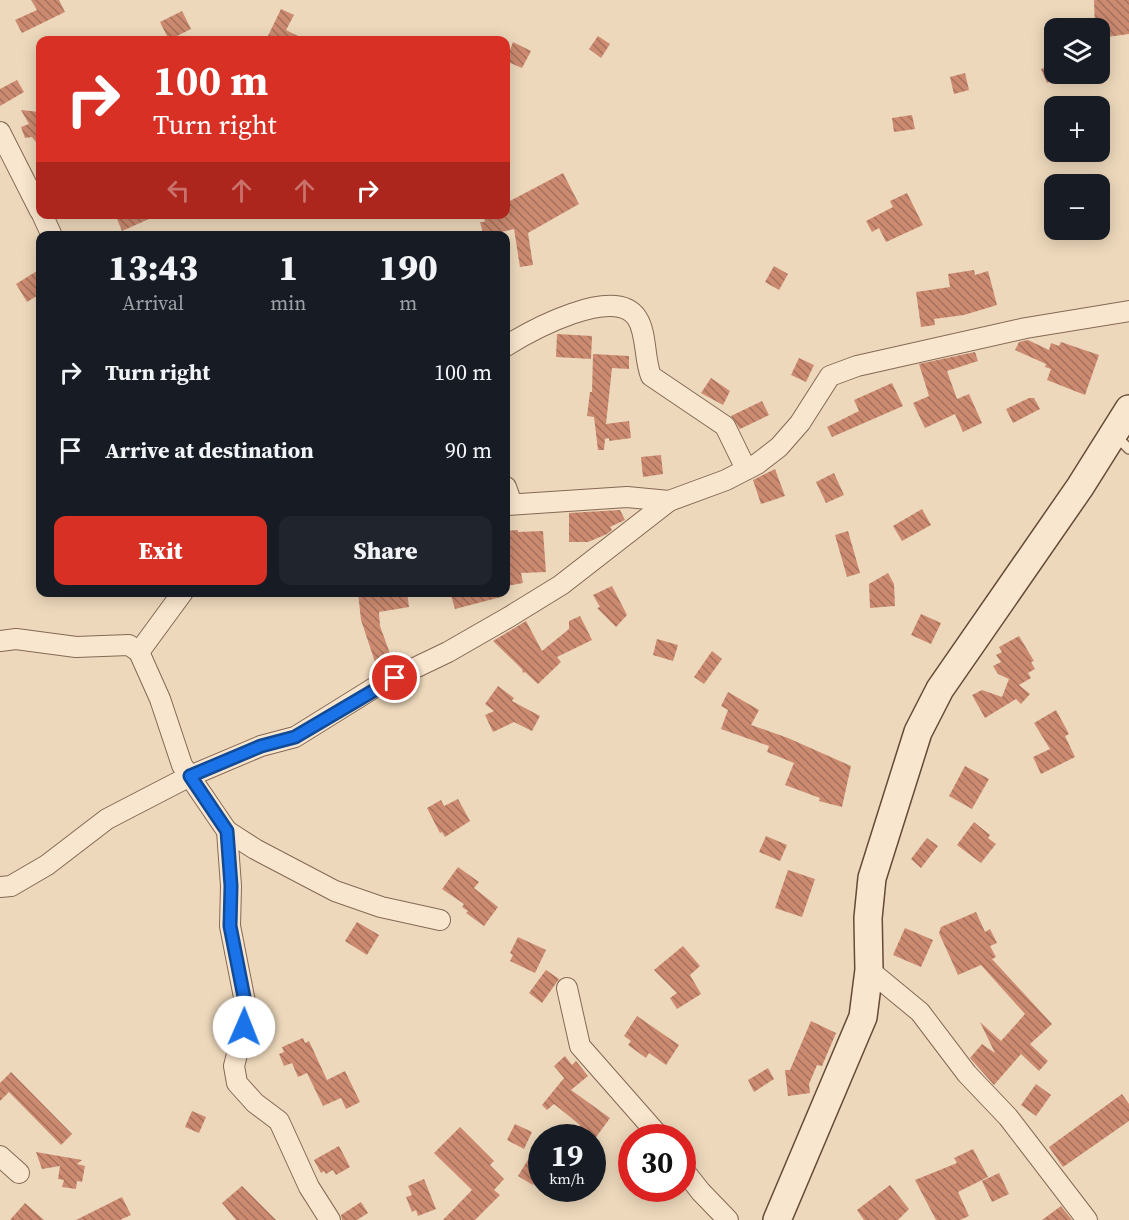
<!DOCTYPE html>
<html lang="en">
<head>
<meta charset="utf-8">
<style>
  body { margin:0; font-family:"Source Serif 4",serif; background:#20242c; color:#f1f3f6; height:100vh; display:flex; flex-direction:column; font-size:22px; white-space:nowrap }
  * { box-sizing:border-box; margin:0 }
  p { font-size:20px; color:#9ea1a6 }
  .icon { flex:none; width:33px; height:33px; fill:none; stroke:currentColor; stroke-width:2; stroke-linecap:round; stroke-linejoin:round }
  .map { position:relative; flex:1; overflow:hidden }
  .drawer { position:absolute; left:36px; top:231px; width:474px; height:366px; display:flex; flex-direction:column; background:#171b24; border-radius:12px; box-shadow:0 3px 15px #0003 }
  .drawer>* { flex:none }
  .guide { position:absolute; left:36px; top:36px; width:474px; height:183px; border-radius:12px; box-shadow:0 3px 15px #0003; background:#d93025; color:#fff; overflow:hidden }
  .controls { position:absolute; left:1044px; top:18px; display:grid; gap:12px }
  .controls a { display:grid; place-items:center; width:66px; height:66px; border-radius:12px; background:#171b24; box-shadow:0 3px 15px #0003; font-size:30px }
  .speed { position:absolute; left:528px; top:1124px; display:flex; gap:12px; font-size:30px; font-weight:700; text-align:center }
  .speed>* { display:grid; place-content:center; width:78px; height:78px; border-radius:50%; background:#171b24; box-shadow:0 3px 15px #0003; line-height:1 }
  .speed small { font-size:15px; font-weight:400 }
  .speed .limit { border:9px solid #d22; background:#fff; color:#111 }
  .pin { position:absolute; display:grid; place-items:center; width:51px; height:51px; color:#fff; margin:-26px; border:3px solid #fff; border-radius:50%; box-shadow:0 2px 6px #0007 }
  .me { position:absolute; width:66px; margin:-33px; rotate:1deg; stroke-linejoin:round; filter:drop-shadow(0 0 4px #0008) }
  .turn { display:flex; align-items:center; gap:21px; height:126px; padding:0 18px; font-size:27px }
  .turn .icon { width:78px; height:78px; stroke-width:2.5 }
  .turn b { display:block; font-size:42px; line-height:51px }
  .lanes { display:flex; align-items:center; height:57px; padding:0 18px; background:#0003; justify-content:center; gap:30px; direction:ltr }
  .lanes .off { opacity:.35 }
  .eta { display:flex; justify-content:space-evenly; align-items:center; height:102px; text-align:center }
  .eta b { font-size:36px; font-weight:800; line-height:42px }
  .action { display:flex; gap:12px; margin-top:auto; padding:12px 18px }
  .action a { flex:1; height:69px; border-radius:12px; background:#d93025; color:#fff; font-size:24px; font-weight:800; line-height:69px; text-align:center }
  .action a+a { background:#20242c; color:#f1f3f6 }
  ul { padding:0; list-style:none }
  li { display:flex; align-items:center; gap:18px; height:78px; padding:0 18px }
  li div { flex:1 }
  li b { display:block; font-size:22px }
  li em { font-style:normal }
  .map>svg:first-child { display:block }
  .building { fill:url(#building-back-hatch) }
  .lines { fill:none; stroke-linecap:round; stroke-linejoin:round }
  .lane-casing { stroke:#856855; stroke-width:12 }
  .street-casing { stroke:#856855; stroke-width:22 }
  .secondary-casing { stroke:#664a39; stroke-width:30 }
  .lane { stroke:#f9e6ce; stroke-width:9 }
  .street { stroke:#f9e6ce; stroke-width:20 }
  .secondary { stroke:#f9e6ce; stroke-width:27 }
  .route-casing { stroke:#114b97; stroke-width:15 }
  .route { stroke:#1a73e8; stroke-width:10 }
</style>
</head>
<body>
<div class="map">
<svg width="1129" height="1220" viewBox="0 0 1129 1220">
  <defs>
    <pattern id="building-back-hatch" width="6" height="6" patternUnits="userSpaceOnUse" patternTransform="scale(1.5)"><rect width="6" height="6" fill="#cc8b71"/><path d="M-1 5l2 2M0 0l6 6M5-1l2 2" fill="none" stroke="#a6715c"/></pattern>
  </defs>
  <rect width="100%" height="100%" fill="#edd8bb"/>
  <g class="building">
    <polygon points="31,0 59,0 65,12 22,33 15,20 37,10"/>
    <polygon points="1094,0 1129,0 1129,34 1100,38 1100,28 1095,28"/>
    <polygon points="281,9 294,15 286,30 306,40 266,40"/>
    <polygon points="182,11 191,29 169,40 160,22"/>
    <polygon points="598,36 610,44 601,58 589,49"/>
    <polygon points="513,42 531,51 522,68 506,61"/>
    <polygon points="1053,64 1054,74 1058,74 1060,78 1047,83 1041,69"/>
    <polygon points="965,73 969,90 954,94 950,77"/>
    <polygon points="17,80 24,92 0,106 0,89"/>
    <polygon points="21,110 40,112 40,147 32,137 25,138 21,127 29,124"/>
    <polygon points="912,115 915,129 894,132 892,118"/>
    <polygon points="563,173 579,204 528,233 533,265 520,267 514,229 484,236 480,222 485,222 483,214 506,214 506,203"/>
    <polygon points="907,193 923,225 886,242 879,228 872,232 866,221 893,207 890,201"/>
    <polygon points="115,214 160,214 122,231"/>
    <polygon points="774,266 788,274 779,290 765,282"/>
    <polygon points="40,269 40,294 27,302 16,284"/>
    <polygon points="974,270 975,275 988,271 997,305 964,315 934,319 935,325 921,327 916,292 950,287 948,274"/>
    <polygon points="557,334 592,336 591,359 556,357"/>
    <polygon points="1028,340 1049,350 1051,343 1059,346 1061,342 1099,355 1085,395 1047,380 1051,369 1045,367 1046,364 1015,350 1019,342"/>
    <polygon points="975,352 978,361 947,371 957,399 969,394 982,423 963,432 955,414 925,428 913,403 929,396 919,364"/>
    <polygon points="593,354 629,356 629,369 612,368 606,424 629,421 631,438 609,441 609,438 605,439 604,450 598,450 594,417 587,416 590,392 592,392"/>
    <polygon points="799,358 814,365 806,382 791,375"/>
    <polygon points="711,378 730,391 723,405 701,393"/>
    <polygon points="892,383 903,406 832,437 827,427 859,411 854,400"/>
    <polygon points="1029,398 1034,398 1040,409 1013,423 1006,409"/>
    <polygon points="762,401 769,415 740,429 731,416"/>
    <polygon points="661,455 663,474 643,477 641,457"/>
    <polygon points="775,469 785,496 761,504 753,480"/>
    <polygon points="834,473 844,495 826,503 816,482"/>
    <polygon points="922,509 931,525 902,541 893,526"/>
    <polygon points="620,510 625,520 610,527 612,530 607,534 588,542 569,542 569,513"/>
    <polygon points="518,530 518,532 543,531 546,572 521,573 523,583 506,586 506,531"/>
    <polygon points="848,531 860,573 847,577 835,535"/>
    <polygon points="888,573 894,584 895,606 870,608 869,584"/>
    <polygon points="612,586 627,615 616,627 597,608 600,607 593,595"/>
    <polygon points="358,592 407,592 409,607 379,612 380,626 392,659 376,665 361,620"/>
    <polygon points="450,592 500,592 501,597 455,609"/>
    <polygon points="921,614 941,623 931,644 911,635"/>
    <polygon points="580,616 592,640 557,657 561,662 538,684 525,672 523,673 522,669 493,641 526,621 542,651 569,629 569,621"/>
    <polygon points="1019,636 1034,661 1031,662 1035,669 1028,673 1031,678 1019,685 1030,694 1021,704 1016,699 985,718 972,695 982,690 1002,697 1009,679 998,674 993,666 1001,662 996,655 1002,652 999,647"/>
    <polygon points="657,639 678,645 673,661 653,655"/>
    <polygon points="712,651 722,659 704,684 694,677"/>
    <polygon points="498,686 514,698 512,701 540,716 532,731 514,722 493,732 485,715 494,711 485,704"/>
    <polygon points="728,692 759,710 751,725 788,738 851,766 842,807 819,801 820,798 785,785 794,763 767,752 769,746 721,729 728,710 721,706"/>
    <polygon points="1056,710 1069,734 1065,736 1075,757 1041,774 1033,757 1050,749 1034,723"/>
    <polygon points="965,766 989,779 972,809 949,796"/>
    <polygon points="458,799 470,821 445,837 442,832 440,833 427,808 441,800 444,806"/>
    <polygon points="974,822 990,835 988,838 996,844 981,863 957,845"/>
    <polygon points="766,836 787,845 780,861 759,852"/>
    <polygon points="927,838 938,846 921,868 911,859"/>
    <polygon points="458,867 479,882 474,888 498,907 484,926 466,913 468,911 462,907 464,904 442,889"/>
    <polygon points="788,870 815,879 802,917 775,908"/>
    <polygon points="976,912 985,932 990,929 997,943 990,946 996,957 992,959 1052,1024 1030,1044 1048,1061 1039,1071 1021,1054 994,1085 970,1058 982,1044 995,1053 980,1022 1001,1041 1025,1014 981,965 958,975 939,933 941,927"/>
    <polygon points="357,922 379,935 367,955 345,941"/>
    <polygon points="905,928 933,940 921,967 893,955"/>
    <polygon points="518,937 546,950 535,973 510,961 513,955 510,953"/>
    <polygon points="683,946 700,966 690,975 701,994 677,1009 670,998 677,993 654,970"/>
    <polygon points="546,970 559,979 542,1003 529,993"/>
    <polygon points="637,1016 679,1045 666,1065 649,1053 646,1058 628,1045 631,1041 624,1036"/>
    <polygon points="811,1021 836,1033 822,1066 817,1065 809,1084 810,1093 788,1096 785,1070 790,1070"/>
    <polygon points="303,1038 305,1043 309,1041 327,1080 345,1071 360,1102 346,1109 341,1098 323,1106 307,1073 298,1077 292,1063 284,1066 279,1054 284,1052 282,1047"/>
    <polygon points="565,1056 572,1065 576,1061 588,1076 571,1090 610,1118 594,1140 576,1131 580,1125 554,1104 547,1110 542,1105 564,1078 554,1066"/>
    <polygon points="768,1068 774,1079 754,1092 748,1080"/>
    <polygon points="11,1072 72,1134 61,1145 9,1092 0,1101 0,1083"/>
    <polygon points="1036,1084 1051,1095 1036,1116 1021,1105"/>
    <polygon points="1122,1094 1129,1104 1129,1121 1063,1167 1049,1147"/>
    <polygon points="192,1111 206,1117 199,1133 185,1127"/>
    <polygon points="515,1124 532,1132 524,1149 507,1140"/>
    <polygon points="460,1127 494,1161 490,1165 504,1179 494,1190 500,1195 475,1220 443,1220 472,1190 434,1153"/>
    <polygon points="339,1146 350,1167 336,1175 333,1170 326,1174 324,1171 321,1173 314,1160"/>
    <polygon points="973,1149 988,1177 958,1192 969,1216 960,1220 936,1220 915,1180 957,1163 954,1158"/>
    <polygon points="36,1152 82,1160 77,1164 85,1166 82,1182 77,1181 76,1189 62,1187 64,1180 58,1179 60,1166 42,1169"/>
    <polygon points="532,1153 542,1160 542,1172 533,1185 518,1176"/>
    <polygon points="999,1173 1009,1194 992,1202 982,1181"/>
    <polygon points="424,1179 436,1209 418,1216 416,1210 412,1212 406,1197 412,1195 408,1186"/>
    <polygon points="890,1185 909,1209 898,1220 864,1220 857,1210"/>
    <polygon points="242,1186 276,1220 236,1220 222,1203"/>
    <polygon points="122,1197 131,1215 120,1220 76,1220"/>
    <polygon points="361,1202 368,1213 357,1220 342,1220 341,1215"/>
    <polygon points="25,1203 44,1220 10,1220"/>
    <polygon points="1061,1206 1072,1220 1042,1220"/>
  </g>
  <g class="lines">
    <defs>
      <polyline id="lane" points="1115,435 1129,449"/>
      <g id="street">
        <polyline points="0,132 40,211"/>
        <polyline points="42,214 52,236"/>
        <path d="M506 346C530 331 615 284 637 318 647 333 644 359 651 376L725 426 746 469"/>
        <polyline points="506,487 512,504"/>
        <polyline points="506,505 627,497 669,501"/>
        <polyline points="0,641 16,639 76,647 129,645 139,652 160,699 182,765 227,831 231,886 230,926 245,1002 244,1027 234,1066 237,1083 255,1103 279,1121 309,1187 330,1220"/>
        <polyline points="139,652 183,592"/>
        <polyline points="227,831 255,849 335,891 381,907 440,920"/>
        <polyline points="0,887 11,886 47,865 107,819 190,776 261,746 295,737 377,686 448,652 509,617 561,585 669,501 726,480 757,464 779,447 800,423 830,376 857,366 1026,328 1129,311"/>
        <polyline points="869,970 920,1012 967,1074 1008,1117 1087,1220"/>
        <polyline points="567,988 580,1046 660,1137"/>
        <polyline points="0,1156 19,1173"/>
        <polyline points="682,1168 701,1192 728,1220"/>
      </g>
      <polyline id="secondary" points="777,1220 863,1017 869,970 868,918 872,878 918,732 940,689 1080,487 1129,409"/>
    </defs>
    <use href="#lane" class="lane-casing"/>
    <use href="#street" class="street-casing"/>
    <use href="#secondary" class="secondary-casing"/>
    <use href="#lane" class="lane"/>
    <use href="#street" class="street"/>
    <use href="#secondary" class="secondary"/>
  </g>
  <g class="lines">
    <defs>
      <polyline id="route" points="244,1027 245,1002 230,926 231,886 227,831 190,776 261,746 295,737 395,678"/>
    </defs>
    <use href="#route" class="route-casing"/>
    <use href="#route" class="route"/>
  </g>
</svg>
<div class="controls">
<a><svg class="icon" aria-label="layers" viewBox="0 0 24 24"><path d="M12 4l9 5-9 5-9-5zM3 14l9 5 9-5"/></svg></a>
<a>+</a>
<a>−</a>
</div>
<div class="speed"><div>19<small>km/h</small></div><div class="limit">30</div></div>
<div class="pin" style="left:395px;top:678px;background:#d93025"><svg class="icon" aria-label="arrive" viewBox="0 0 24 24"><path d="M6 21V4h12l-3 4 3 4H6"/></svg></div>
<svg class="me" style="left:244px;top:1027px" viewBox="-20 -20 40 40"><circle r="19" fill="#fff"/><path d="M0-13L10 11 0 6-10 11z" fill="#1a73e8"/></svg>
<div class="guide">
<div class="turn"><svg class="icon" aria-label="right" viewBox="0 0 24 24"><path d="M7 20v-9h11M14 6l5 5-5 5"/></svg><div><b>100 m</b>Turn right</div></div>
<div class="lanes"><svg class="icon off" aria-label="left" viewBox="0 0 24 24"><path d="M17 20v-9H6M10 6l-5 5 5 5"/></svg><svg class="icon off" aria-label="ahead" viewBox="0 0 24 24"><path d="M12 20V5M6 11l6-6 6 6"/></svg><svg class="icon off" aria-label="ahead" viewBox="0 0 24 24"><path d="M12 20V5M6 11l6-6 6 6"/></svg><svg class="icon" aria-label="right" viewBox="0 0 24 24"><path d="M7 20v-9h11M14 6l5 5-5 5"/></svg></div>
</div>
<section class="drawer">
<div class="eta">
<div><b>13:43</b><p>Arrival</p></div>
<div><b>1</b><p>min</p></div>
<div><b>190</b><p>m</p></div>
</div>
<ul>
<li><svg class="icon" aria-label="right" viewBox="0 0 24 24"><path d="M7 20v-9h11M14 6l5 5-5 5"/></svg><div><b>Turn right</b></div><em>100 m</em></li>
<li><svg class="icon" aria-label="arrive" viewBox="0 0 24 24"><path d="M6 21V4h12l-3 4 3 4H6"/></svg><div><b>Arrive at destination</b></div><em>90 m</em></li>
</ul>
<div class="action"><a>Exit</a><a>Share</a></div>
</section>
</div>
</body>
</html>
